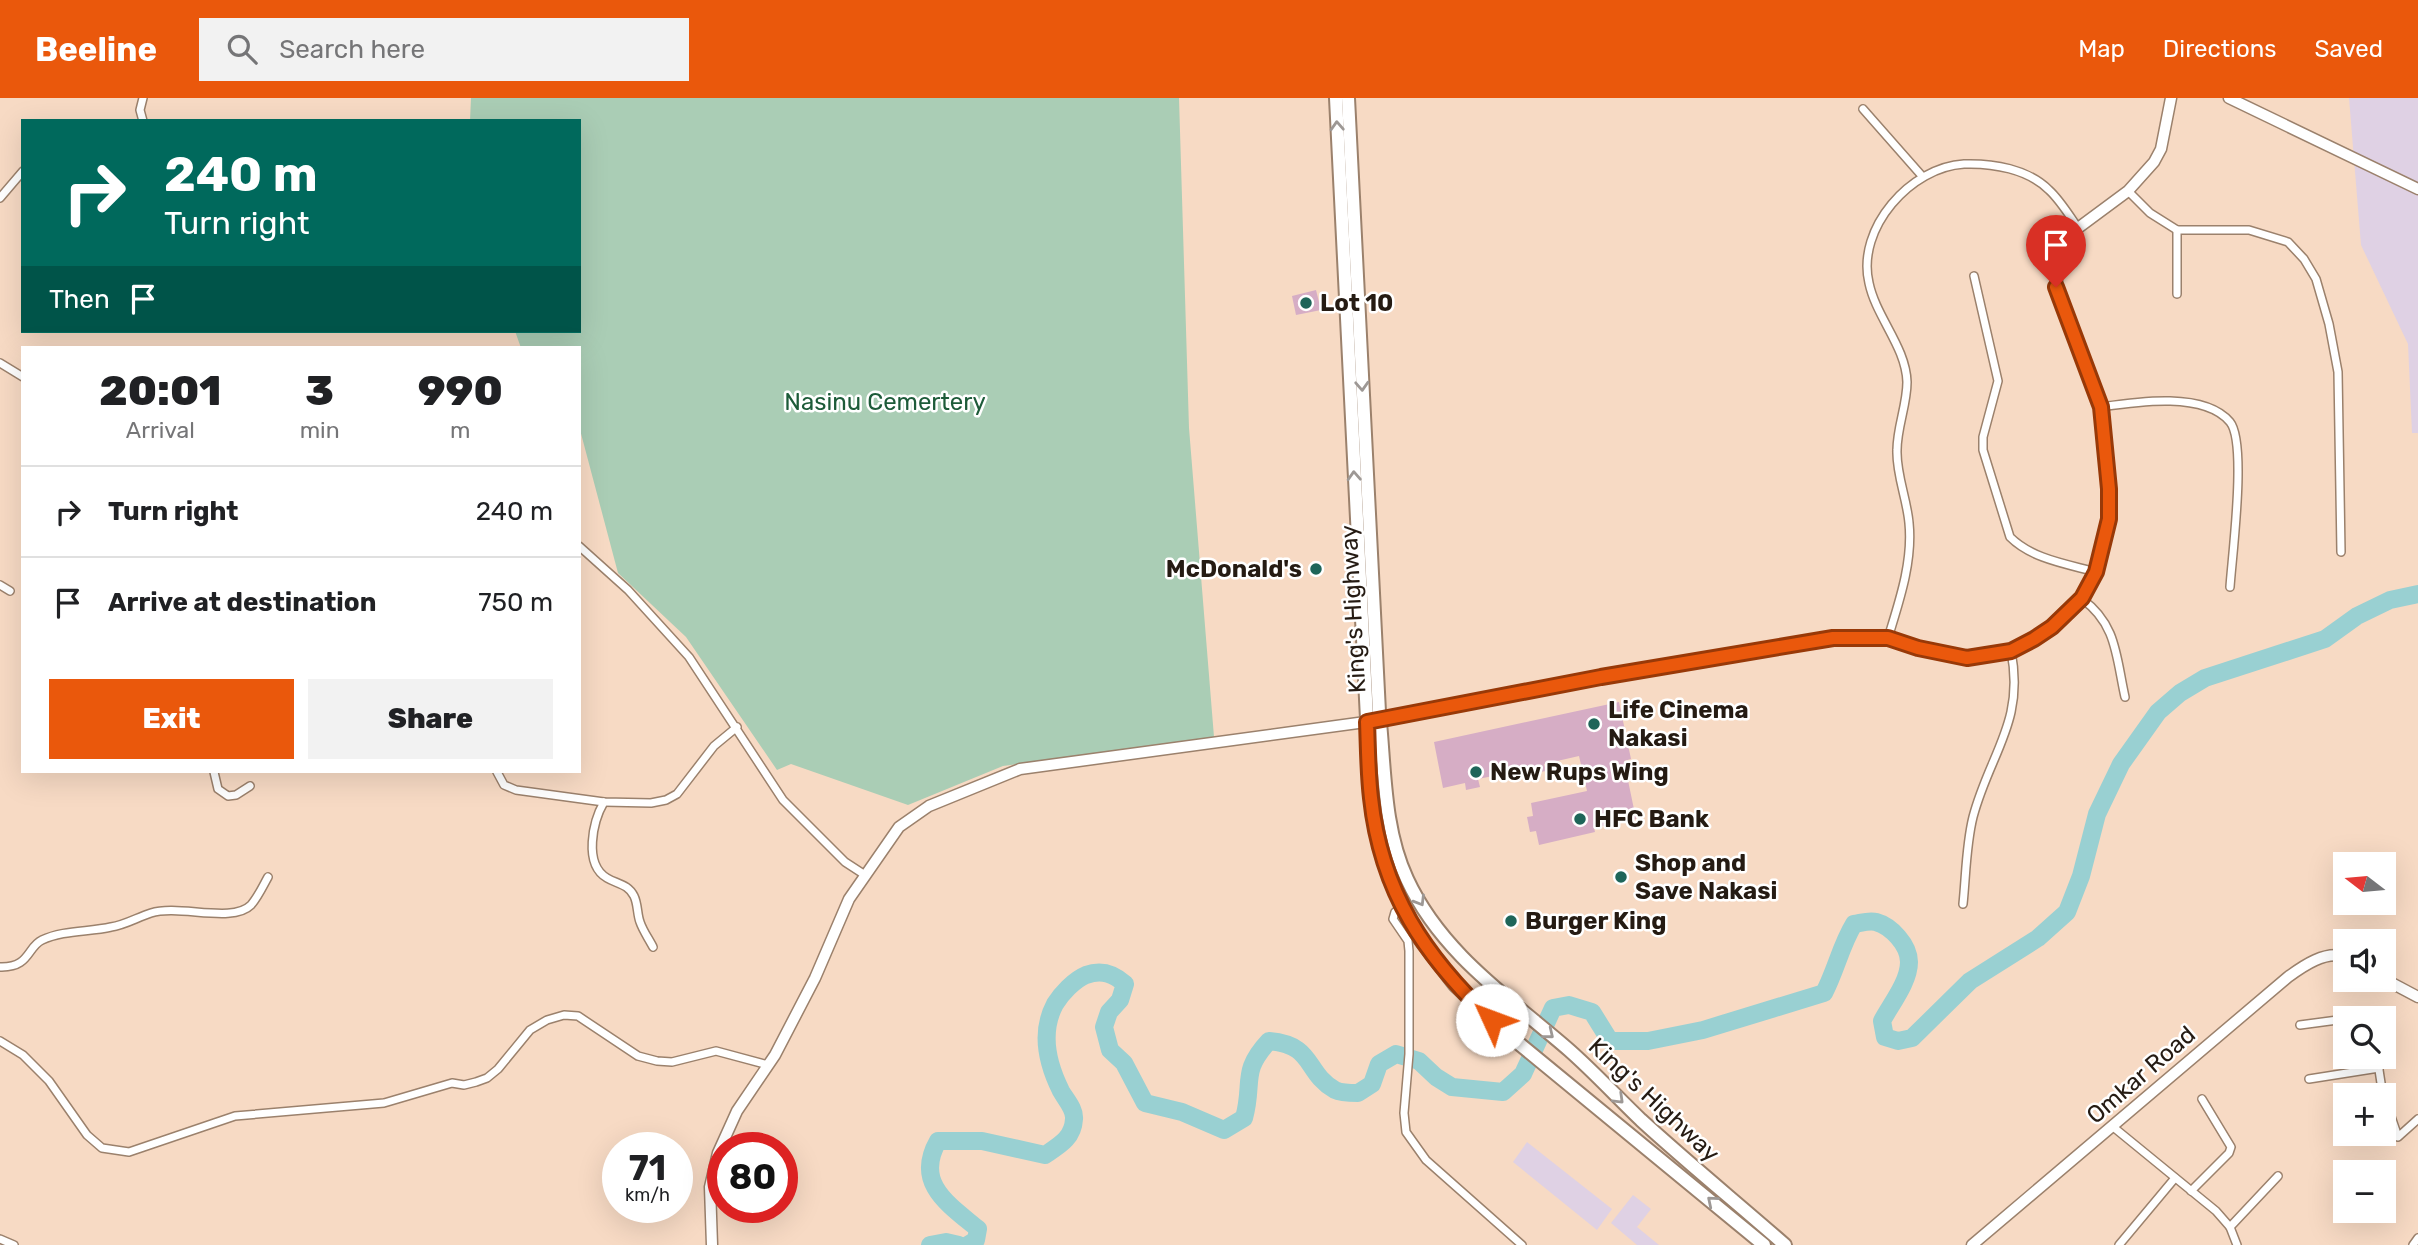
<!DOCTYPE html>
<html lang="en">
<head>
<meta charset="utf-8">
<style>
  body { margin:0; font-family:Rubik,sans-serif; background:#f2f2f2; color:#202124; height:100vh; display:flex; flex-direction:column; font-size:26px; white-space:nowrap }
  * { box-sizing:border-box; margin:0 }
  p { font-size:23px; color:#757577 }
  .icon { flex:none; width:38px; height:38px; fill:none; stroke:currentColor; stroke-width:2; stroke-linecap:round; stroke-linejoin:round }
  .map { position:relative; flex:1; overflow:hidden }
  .side { position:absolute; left:21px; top:248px; width:560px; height:427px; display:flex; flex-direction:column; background:#fff; border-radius:0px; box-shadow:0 7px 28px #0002 }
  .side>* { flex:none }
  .hud { position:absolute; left:21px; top:21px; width:560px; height:214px; border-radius:0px; box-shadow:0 7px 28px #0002; background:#00695c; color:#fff; overflow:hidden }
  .needle { width:46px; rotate:286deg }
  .buttons { position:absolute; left:2333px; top:754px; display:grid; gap:14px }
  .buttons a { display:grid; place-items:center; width:63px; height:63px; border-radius:0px; background:#fff; box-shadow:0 7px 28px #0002; font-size:35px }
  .speed { position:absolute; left:602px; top:1034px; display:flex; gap:14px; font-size:35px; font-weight:700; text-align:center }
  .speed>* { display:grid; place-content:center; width:91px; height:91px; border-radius:50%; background:#fff; box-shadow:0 7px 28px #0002; line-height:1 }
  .speed small { font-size:18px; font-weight:400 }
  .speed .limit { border:10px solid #d22; background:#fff; color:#111 }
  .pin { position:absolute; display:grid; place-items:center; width:60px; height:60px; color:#fff; margin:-72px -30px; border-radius:50% 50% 50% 0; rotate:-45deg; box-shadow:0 0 7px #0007 }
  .pin .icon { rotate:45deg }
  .me { position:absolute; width:77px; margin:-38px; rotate:313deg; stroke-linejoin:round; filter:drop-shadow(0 0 5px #0008) }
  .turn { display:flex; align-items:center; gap:24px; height:147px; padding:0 28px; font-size:32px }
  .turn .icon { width:91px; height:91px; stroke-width:2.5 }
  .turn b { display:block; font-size:49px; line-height:60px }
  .then { display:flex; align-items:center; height:66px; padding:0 28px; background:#0003; gap:14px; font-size:26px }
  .eta { display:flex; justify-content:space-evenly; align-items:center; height:119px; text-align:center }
  .eta b { font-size:42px; font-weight:800; line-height:49px }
  .action { display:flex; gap:14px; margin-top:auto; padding:14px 28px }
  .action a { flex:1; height:80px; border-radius:0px; background:#ea580c; color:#fff; font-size:28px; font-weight:800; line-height:80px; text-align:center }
  .action a+a { background:#f2f2f2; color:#202124 }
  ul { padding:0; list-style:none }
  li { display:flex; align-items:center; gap:21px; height:91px; padding:0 28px; border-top:2px solid #e0e0e0 }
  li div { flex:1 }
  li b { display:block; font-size:26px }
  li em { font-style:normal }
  header { display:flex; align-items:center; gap:42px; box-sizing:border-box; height:98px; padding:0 35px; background:#ea580c; color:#fff }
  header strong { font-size:33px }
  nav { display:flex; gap:38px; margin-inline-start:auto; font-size:24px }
  .search { width:490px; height:63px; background:#f2f2f2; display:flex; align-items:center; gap:18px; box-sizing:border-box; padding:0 24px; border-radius:0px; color:#757577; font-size:26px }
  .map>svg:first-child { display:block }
  .industrial { fill:#dfd1e4 }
  .green { fill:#aacdb5 }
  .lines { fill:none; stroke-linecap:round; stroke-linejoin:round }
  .river { stroke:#99d0d2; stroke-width:18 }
  .building { fill:#d6adc5 }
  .minor-casing { stroke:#9b816c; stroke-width:10 }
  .tertiary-casing { stroke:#9b816c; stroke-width:13 }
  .trunk-casing { stroke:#9b816c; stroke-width:16 }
  .minor { stroke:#fff; stroke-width:7 }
  .tertiary { stroke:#fff; stroke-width:10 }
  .trunk { stroke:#fff; stroke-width:12 }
  .oneway { stroke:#9d9895 }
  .route-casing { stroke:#983908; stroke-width:18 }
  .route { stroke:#ea580c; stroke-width:12 }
  .poi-dot { fill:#1e6559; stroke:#fff; stroke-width:2.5 }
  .labels { text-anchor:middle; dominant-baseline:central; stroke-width:5; stroke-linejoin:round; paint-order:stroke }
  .poi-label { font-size:24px; font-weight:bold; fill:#251b13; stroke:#fff; text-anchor:start }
  .park-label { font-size:24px; fill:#1d5b39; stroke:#fff }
  .street-label { font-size:24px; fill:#251b13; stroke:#fff }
</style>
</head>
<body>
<header>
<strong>Beeline</strong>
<div class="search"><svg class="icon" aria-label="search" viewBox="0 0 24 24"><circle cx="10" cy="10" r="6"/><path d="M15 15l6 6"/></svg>Search here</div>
<nav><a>Map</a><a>Directions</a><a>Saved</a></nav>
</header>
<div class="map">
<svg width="2418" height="1147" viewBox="0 0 2418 1147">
  <rect width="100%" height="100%" fill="#f7dac4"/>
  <g class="industrial">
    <polygon points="2349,0 2418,0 2418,335 2412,335 2408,246 2361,147"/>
    <polygon points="1527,1044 1612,1111 1597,1132 1513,1064"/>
    <polygon points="1633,1097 1651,1111 1637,1129 1659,1147 1637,1147 1611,1125"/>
  </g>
  <polygon class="green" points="471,0 1179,0 1189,330 1214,639 1003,668 908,707 791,666 777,672 686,539 618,475 579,328 579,250 521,250 515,233 579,233 579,23 470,23"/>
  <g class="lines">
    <g class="river">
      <polyline points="930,1147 946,1144 959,1147"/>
      <path d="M968 1147 976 1142 978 1131C948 1106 914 1085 938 1043H982L1045 1057C1060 1047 1073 1040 1074 1021 1075 1011 1066 1002 1061 993 1047 965 1040 934 1055 906 1061 896 1074 882 1086 877 1102 871 1114 876 1125 886L1120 902 1109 914 1104 929 1110 952 1124 965 1145 1005 1182 1014 1224 1032 1244 1020C1254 984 1240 974 1269 943 1315 947 1304 974 1335 992 1341 995 1351 995 1358 995L1372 986 1379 966 1396 956 1419 963 1436 979 1452 989 1503 994 1523 976 1553 910 1569 907 1592 914 1610 943H1648L1703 932 1824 895C1836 872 1841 847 1854 826 1861 825 1869 822 1876 824 1891 828 1909 847 1909 864 1909 884 1891 906 1882 923L1885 939 1898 943 1912 940 1970 883 2038 840 2067 814 2081 778 2097 716 2121 666 2158 614 2180 595 2205 580 2325 541 2357 518 2390 502 2418 496"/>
    </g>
  </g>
  <g class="building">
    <polygon points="1316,192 1321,212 1296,217 1292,198"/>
    <polygon points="1619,604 1631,661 1624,663 1636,721 1594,730 1595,734 1539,747 1536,733 1530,734 1527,719 1533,718 1531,705 1587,693 1579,658 1544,666 1546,673 1534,675 1533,670 1478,681 1480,689 1466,692 1465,685 1443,690 1434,644"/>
  </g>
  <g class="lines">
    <defs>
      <g id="minor">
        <polyline points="143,0 140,12 143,23"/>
        <polyline points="1863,11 1922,78"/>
        <polyline points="2128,93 2150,115 2177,132 2249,132 2288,144 2304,161 2316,181 2329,226 2338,274 2341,454"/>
        <polyline points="0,100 23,73"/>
        <polyline points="2177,132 2177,196"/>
        <path d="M1974 178 1998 283 1983 339V352L2010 439C2032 461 2067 466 2096 474"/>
        <polyline points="0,265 23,279"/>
        <path d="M2101 309C2135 304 2204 293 2230 324 2247 345 2232 458 2230 489"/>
        <polyline points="579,448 628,492 689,559 783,702 845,764 865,777"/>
        <polyline points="0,487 10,493"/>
        <path d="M2082 501C2117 526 2116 559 2125 599"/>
        <path d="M1888 540C1899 504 1913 464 1909 425 1907 401 1896 376 1897 352 1897 329 1907 307 1907 284 1906 249 1876 219 1869 185 1856 130 1911 69 1964 66 1993 65 2028 71 2049 92 2060 102 2069 117 2078 130"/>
        <polyline points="214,674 218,691 228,698 236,697 250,688"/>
        <polyline points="497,674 504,687 516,692 604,704 651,705 666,702 677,696 714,648 737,629"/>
        <path d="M604 704C593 723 583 766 607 780 617 786 628 786 634 798 638 806 637 816 640 824 643 833 649 841 653 849"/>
        <path d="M1963 806C1966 777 1966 747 1973 719 1990 655 2025 624 2011 553"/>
        <polyline points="1402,809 1395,814 1393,821 1408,843 1409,853 1409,956 1404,1015 1406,1034 1426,1062 1522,1147"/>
        <path d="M0 869C30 870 27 849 42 842 63 832 89 834 111 829 125 827 138 819 151 815 179 806 232 826 251 807 258 799 263 788 268 779"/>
        <polyline points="2351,920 2367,918 2371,920"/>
        <polyline points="2300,927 2345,921"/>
        <polyline points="0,943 23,957 49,983 87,1037 102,1050 129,1054 235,1018 384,1005 452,985 464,987 476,984 487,980 498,971 530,932 547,922 564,917 578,918 638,958 657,963 672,964 716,953 768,967"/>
        <polyline points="2377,959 2383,998"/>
        <polyline points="2309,981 2379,970"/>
        <polyline points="2384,998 2398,1039 2418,1021"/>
        <polyline points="2112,1028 2216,1113 2230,1129 2237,1147"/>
        <polyline points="2191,1093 2229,1055 2231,1049 2202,1001"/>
        <polyline points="2230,1129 2278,1078"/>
        <polyline points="0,1141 14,1147"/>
        <polyline points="2119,1147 2175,1080"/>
        <polyline points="2413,1147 2418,1140"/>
      </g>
      <g id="tertiary">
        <polyline points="2229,0 2418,91"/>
        <polyline points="2384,881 2418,899"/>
        <polyline points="712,1147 710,1089 718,1055 737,1013 775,957 815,880 849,801 899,729 929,708 1020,671 1380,622 1601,579 1833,540 1888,540 1918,550 1967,560 2011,553 2052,529 2082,501 2096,474 2109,421 2109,391 2101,309 2058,199 2056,166 2065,142 2074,133 2128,93 2154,64 2161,51 2171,0"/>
        <path d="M1972 1147 2288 879C2303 868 2326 852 2345 859"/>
      </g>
      <g id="trunk">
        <polyline points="1336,0 1371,701 1380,744 1402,809 1416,836 1455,887 1511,939 1764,1147"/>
        <path d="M1348 0 1379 614C1385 669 1383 730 1407 781 1441 855 1509 900 1569 952 1594 974 1617 999 1641 1022 1688 1065 1737 1105 1785 1147"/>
      </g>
    </defs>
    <use href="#minor" class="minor-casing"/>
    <use href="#tertiary" class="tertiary-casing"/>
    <use href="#trunk" class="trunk-casing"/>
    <use href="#minor" class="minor"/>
    <use href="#tertiary" class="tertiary"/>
    <use href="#trunk" class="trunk"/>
  </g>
  <defs><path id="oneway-chevron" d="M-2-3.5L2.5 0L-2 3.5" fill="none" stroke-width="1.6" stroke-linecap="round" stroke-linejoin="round" transform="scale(1.75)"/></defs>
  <g class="oneway">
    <use href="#oneway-chevron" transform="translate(1337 28) rotate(-93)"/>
    <use href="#oneway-chevron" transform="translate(1362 288) rotate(87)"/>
    <use href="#oneway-chevron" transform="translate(1354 378) rotate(-93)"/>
    <use href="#oneway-chevron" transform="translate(1420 803) rotate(59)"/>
    <use href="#oneway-chevron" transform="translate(1549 936) rotate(39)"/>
    <use href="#oneway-chevron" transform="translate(1619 1001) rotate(44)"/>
    <use href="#oneway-chevron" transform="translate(1712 1103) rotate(-140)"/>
  </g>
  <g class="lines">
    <defs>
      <path id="route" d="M1492 922C1425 859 1381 794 1371 700 1368 675 1368 649 1367 624L1601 579 1833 540H1888L1918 550 1967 560 2011 553 2034 541 2052 529 2082 500 2096 474 2109 421V391L2101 309 2056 189"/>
    </defs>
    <use href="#route" class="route-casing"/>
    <use href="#route" class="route"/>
  </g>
  <g class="poi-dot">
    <circle cx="1306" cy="205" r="7"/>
    <circle cx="1316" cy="471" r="7"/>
    <circle cx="1594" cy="626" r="7"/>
    <circle cx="1476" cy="674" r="7"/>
    <circle cx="1580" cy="721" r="7"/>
    <circle cx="1621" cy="779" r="7"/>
    <circle cx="1511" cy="823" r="7"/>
  </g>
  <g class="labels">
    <g class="poi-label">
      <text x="1320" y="205">Lot 10</text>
      <text x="1302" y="471" text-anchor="end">McDonald's</text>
      <text x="1608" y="612">Life Cinema<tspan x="1608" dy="28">Nakasi</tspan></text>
      <text x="1490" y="674">New Rups Wing</text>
      <text x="1594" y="721">HFC Bank</text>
      <text x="1635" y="765">Shop and<tspan x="1635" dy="28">Save Nakasi</tspan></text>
      <text x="1525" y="823">Burger King</text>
    </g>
    <g class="park-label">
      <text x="885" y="304">Nasinu Cemertery</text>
    </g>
    <g class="street-label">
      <text transform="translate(1353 511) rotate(-93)">King's Highway</text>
      <text transform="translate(2141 977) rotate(-41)">Omkar Road</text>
      <text transform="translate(1654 1002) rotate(43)">King's Highway</text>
    </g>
  </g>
</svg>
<div class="buttons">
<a><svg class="needle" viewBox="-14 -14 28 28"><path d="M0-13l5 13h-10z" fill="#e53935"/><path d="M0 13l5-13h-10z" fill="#757577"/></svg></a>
<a><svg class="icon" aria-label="sound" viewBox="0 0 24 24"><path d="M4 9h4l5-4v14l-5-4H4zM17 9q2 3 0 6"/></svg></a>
<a><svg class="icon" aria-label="search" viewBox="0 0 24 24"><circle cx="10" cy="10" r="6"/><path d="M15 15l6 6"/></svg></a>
<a>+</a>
<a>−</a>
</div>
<div class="speed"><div>71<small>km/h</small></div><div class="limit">80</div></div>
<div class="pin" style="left:2056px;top:189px;background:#d93025"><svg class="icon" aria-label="arrive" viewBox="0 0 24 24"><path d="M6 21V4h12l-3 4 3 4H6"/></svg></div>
<svg class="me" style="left:1492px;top:922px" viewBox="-20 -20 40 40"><circle r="19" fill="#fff"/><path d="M0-13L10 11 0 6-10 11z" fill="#ea580c"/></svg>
<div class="hud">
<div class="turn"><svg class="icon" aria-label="right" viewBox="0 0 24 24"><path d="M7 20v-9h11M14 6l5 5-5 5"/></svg><div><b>240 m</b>Turn right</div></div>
<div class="then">Then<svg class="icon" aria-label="arrive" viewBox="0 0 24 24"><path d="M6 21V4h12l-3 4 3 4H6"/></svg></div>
</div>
<section class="side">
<div class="eta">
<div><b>20:01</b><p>Arrival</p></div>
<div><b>3</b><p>min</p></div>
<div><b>990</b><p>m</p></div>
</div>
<ul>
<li><svg class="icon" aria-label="right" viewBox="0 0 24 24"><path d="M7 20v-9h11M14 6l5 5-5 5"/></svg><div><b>Turn right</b></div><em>240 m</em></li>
<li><svg class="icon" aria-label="arrive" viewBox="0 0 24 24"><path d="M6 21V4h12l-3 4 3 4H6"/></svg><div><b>Arrive at destination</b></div><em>750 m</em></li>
</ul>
<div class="action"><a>Exit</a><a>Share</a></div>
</section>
</div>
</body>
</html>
